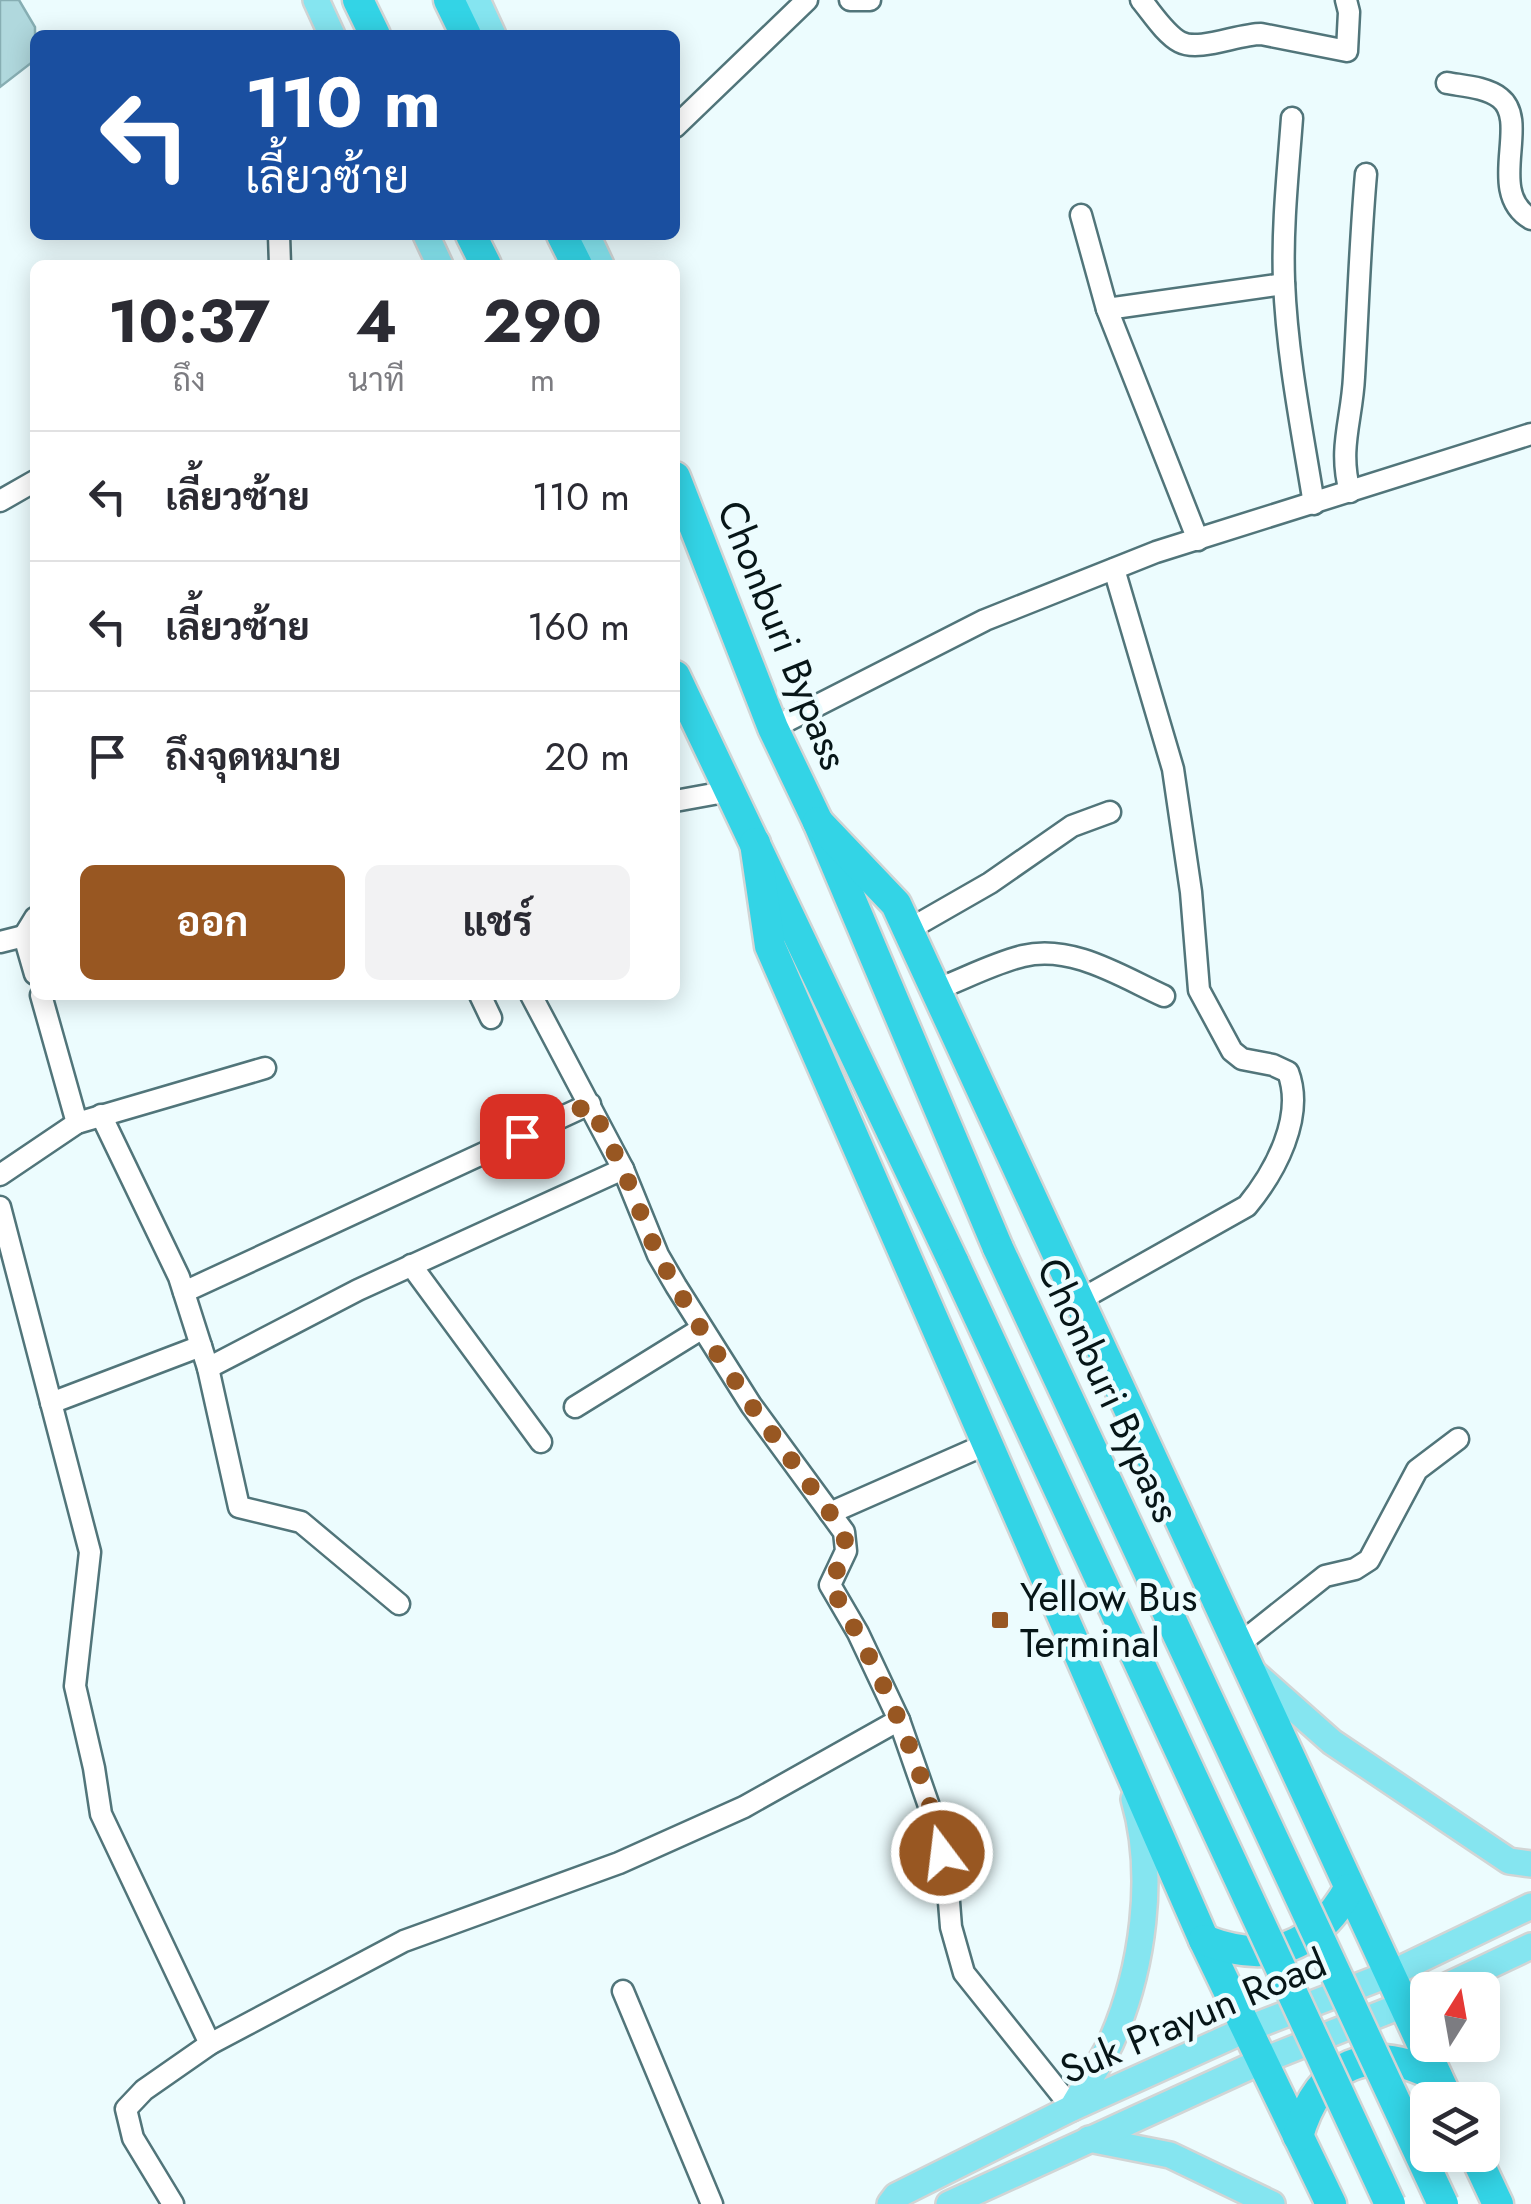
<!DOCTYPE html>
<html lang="th">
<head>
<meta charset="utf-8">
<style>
  body { margin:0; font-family:Jost,Sarabun,sans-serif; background:#f2f2f3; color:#2b2b33; height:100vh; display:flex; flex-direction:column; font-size:38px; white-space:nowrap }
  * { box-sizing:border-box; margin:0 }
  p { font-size:32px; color:#7c7c81 }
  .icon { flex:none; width:55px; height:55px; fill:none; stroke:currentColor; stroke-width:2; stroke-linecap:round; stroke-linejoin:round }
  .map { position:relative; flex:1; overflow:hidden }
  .side { position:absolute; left:30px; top:260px; width:650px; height:740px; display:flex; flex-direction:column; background:#fff; border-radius:15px; box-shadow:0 5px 25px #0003 }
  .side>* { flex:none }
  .top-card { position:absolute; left:30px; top:30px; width:650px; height:210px; border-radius:15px; box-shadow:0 5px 25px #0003; background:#1a4fa0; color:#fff; overflow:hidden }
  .needle { width:65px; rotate:11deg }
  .fabs { position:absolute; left:1410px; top:1972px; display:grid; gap:20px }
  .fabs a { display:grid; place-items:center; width:90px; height:90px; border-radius:15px; background:#fff; box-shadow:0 5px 25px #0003; font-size:50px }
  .pin { position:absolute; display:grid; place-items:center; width:85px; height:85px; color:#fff; margin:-42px; border-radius:20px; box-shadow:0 5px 15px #0006 }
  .me { position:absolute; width:110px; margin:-55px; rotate:345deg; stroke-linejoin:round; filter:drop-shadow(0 0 8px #0008) }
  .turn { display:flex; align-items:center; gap:35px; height:210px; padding:0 50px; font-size:45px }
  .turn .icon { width:130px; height:130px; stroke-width:2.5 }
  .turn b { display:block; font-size:70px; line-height:85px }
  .eta { display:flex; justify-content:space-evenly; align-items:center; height:170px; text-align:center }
  .eta b { font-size:60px; font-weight:700; line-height:70px }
  .cta { display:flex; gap:20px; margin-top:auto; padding:20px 50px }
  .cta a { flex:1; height:115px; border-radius:15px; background:#985722; color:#fff; font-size:40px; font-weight:700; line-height:115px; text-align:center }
  .cta a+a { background:#f2f2f3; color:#2b2b33 }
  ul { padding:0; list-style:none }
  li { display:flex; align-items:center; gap:30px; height:130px; padding:0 50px; border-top:2px solid #e1e1e2 }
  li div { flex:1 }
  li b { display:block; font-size:38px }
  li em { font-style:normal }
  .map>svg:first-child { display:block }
  .building { fill:#b0d8dd; stroke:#87aeb3; stroke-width:2.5 }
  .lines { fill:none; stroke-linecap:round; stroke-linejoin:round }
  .minor-casing { stroke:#51757a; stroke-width:25 }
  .major-casing { stroke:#d2d5d5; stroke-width:30 }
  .highway-casing { stroke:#d2d5d5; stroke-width:35 }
  .minor { stroke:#fff; stroke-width:20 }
  .major { stroke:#85e5f0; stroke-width:25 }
  .highway { stroke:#33d4e6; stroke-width:30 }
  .highway-bridge-casing { stroke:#d2d5d5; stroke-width:35; stroke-linecap:butt }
  .highway-bridge { stroke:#33d4e6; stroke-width:30 }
  .route { stroke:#985722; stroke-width:18; stroke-dasharray:0 32.4 }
  .poi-dot { fill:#985722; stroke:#ecfcfe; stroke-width:4 }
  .labels { text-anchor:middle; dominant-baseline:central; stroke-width:9; stroke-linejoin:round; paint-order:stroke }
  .street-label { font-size:40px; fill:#071618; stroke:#ecfcfe }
  .poi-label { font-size:40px; fill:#071618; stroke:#ecfcfe; text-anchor:start }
</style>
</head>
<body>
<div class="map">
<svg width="1531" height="2204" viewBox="0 0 1531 2204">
  <rect width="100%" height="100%" fill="#ecfcfe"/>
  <polygon class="building" points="0,0 19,0 35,27 35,60 0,87"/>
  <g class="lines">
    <defs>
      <g id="minor">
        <polyline points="850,0 870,0"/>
        <path d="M1141 0C1152 13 1165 34 1180 42 1199 52 1238 34 1261 34L1347 51 1349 12 1346 0"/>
        <path d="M1447 83C1463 86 1486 87 1500 98 1531 122 1485 192 1531 219"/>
        <path d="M1292 118C1288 172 1282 227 1284 281 1287 356 1302 430 1314 504"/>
        <polyline points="675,127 807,0"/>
        <polyline points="1081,215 1107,309 1284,284"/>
        <polyline points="279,235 280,265"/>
        <polyline points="1107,309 1198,540"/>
        <path d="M1350 492C1338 448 1352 420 1354 377 1358 309 1360 242 1366 174"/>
        <polyline points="0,501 35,481"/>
        <polyline points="773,728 985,620 1156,552 1531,434"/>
        <polyline points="675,801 730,791"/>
        <polyline points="35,918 24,936 35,974"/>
        <polyline points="908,930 990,883 1072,826 1110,812"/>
        <polyline points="0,942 24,936"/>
        <path d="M935 990C964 979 994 963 1023 956 1072 944 1122 977 1164 996"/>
        <polyline points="41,995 77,1123"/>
        <polyline points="480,995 491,1018"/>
        <polyline points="531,995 623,1169 658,1255 676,1286 751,1405 844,1532 846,1551 830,1585 858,1633 899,1720 937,1829 947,1877 951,1927 964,1973 1072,2108"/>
        <polyline points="101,1115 179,1277 208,1368 239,1507 301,1522 399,1604"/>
        <polyline points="0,1175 77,1123 265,1068"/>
        <polyline points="0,1207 90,1552 75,1686 94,1768 101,1814 210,2044"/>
        <polyline points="411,1265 541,1442"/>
        <polyline points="184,1292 590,1104"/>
        <path d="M1078 1301 1247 1206C1275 1172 1305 1117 1288 1072L1273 1065 1242 1059 1232 1051 1199 990 1191 892 1173 769 1114 569"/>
        <polyline points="208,1368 358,1290 623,1169"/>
        <polyline points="51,1403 201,1346"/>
        <polyline points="575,1407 701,1329"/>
        <polyline points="830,1513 989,1443"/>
        <polyline points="1238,1645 1325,1576 1355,1569 1369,1560 1417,1470 1458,1439"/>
        <polyline points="623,1991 712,2204"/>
        <polyline points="173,2204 133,2138 126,2109 144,2090 210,2044 404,1941 619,1863 744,1807 899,1720"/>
      </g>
      <g id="major">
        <polyline points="316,0 332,35"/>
        <polyline points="477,0 493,35"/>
        <polyline points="426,235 440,265"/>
        <polyline points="587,235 601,265"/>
        <polyline points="1252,1671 1332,1742 1509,1861 1531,1864"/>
        <polyline points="1438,1990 1531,1946"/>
        <path d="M1072 2108C1084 2086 1100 2065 1111 2042 1143 1970 1156 1875 1134 1799"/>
        <polyline points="1089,2139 1170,2155 1272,2204"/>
        <polyline points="890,2204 896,2196 1072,2108 1247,2029 1392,1973 1531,1906"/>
        <polyline points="949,2204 1262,2061 1428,1995"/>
      </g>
      <g id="highway">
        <polyline points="358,0 375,35"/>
        <polyline points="449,0 466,35"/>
        <polyline points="471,235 486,265"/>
        <polyline points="562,235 577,265"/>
        <polyline points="675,477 773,728 818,822 998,1248"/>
        <polyline points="675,676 954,1263"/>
        <polyline points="818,822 896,904 1448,2100"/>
        <polyline points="755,843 770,946 1204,1940 1331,2204"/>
        <path d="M1204 1940C1269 1965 1315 1949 1349 1889"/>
        <path d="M1298 2136C1319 2063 1370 2041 1437 2077"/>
        <polyline points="1475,2155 1498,2204"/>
      </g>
    </defs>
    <use href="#minor" class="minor-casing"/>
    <use href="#major" class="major-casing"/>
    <use href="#highway" class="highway-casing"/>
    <use href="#minor" class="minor"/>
    <use href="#major" class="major"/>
    <use href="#highway" class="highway"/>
    <defs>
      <g id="highway-bridge">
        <polyline points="998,1248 1443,2204"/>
        <polyline points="954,1263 1390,2204"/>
      </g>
    </defs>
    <use href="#highway-bridge" class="highway-bridge-casing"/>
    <use href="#highway-bridge" class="highway-bridge"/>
  </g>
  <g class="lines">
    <path class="route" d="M522 1136 590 1104 623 1169 658 1256 701 1329 751 1405 844 1532 846 1551 830 1585C878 1667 922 1759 942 1853"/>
  </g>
  <rect class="poi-dot" x="990" y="1610" width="20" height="20" rx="5"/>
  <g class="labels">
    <g class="street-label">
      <text transform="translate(783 635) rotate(68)">Chonburi Bypass</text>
      <text transform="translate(1109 1390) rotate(65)">Chonburi Bypass</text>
      <text transform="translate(1193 2016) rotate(-23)">Suk Prayun Road</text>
    </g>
    <g class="poi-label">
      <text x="1020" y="1597">Yellow Bus<tspan x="1020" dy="46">Terminal</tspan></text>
    </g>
  </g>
</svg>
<div class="fabs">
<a><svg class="needle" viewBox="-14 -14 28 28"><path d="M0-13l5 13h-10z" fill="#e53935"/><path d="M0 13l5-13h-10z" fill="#7c7c81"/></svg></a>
<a><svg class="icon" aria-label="layers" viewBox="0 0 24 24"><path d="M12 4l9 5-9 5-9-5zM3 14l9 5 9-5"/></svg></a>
</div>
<div class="pin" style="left:522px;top:1136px;background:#d93025"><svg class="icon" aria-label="arrive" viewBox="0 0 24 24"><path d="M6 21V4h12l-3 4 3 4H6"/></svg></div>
<svg class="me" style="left:942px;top:1853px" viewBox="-20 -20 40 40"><circle r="17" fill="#985722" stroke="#fff" stroke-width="3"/><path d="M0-11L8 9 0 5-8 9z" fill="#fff"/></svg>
<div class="top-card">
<div class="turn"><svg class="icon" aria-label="left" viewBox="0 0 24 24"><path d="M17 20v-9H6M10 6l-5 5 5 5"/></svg><div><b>110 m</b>เลี้ยวซ้าย</div></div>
</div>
<section class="side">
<div class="eta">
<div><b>10:37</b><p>ถึง</p></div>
<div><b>4</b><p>นาที</p></div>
<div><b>290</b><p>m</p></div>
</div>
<ul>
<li><svg class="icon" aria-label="left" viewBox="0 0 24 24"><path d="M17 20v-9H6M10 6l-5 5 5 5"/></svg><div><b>เลี้ยวซ้าย</b></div><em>110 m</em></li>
<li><svg class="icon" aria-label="left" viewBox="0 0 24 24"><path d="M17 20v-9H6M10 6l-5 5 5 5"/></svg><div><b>เลี้ยวซ้าย</b></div><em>160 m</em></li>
<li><svg class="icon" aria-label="arrive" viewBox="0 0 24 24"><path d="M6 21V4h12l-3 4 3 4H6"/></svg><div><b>ถึงจุดหมาย</b></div><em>20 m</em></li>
</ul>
<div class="cta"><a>ออก</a><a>แชร์</a></div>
</section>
</div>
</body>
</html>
